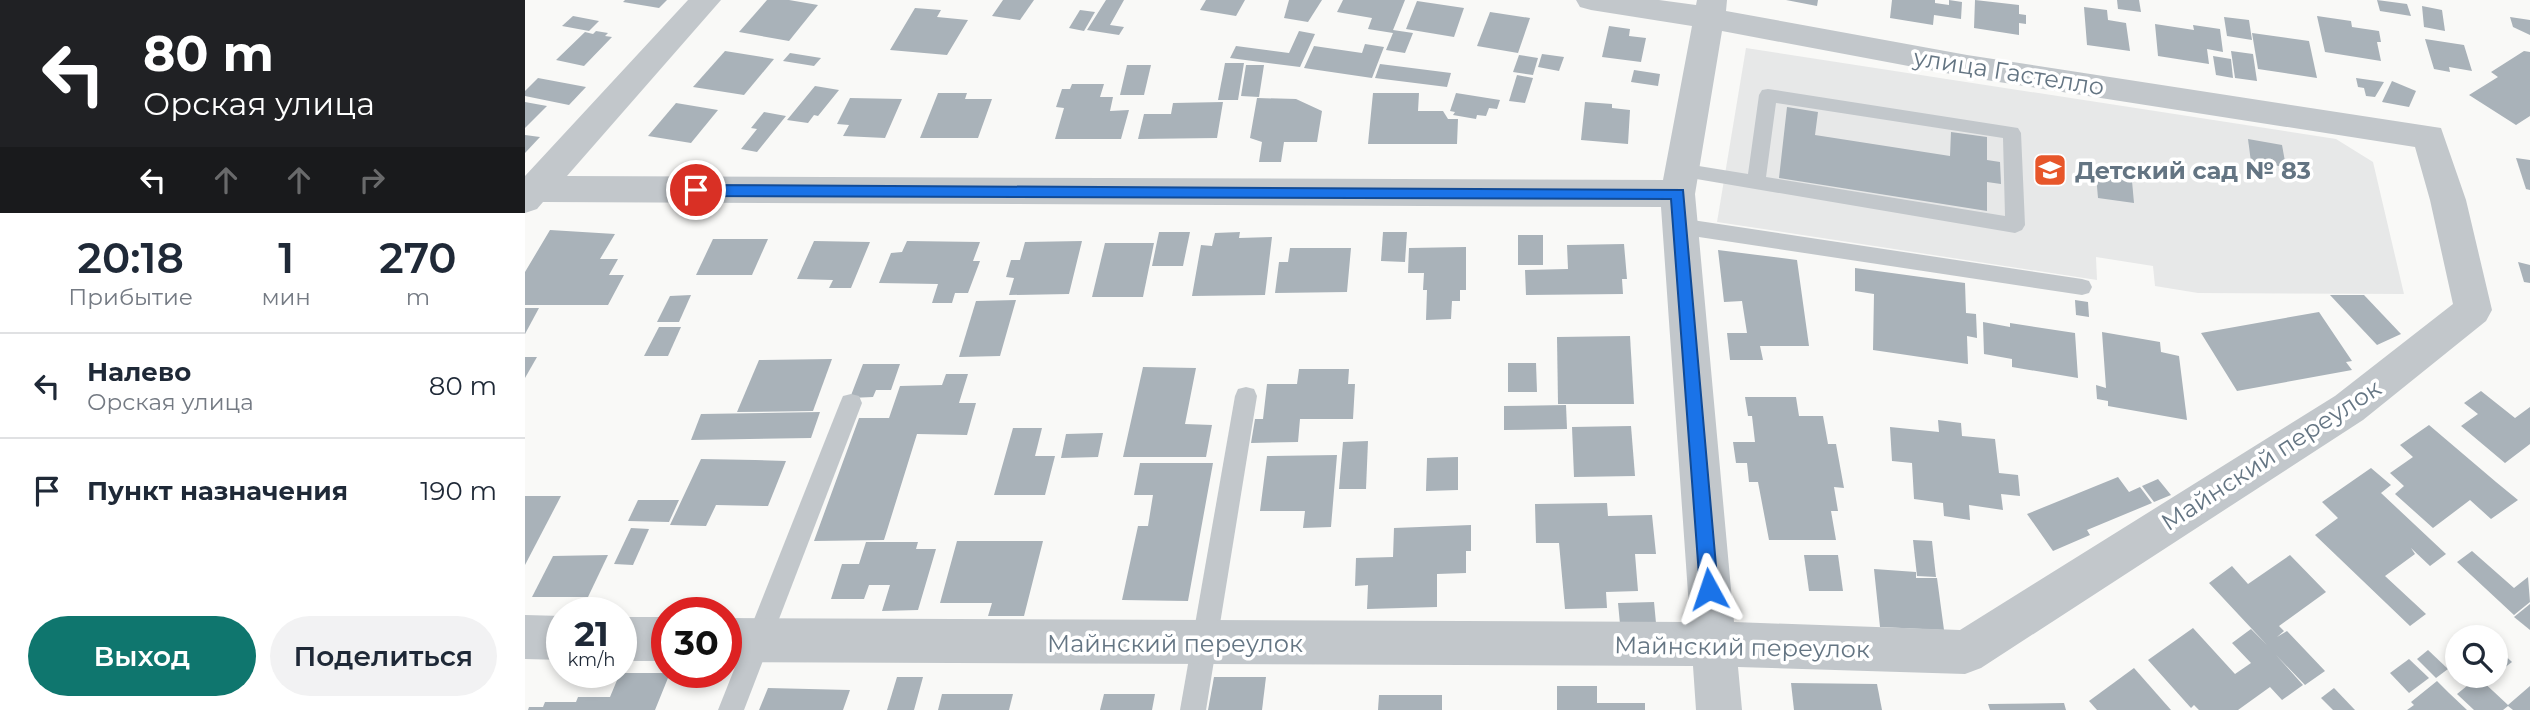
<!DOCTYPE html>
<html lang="ru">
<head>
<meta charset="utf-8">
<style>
  body { margin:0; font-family:Montserrat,sans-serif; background:#f2f2f3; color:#1f2937; height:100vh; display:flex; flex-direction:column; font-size:26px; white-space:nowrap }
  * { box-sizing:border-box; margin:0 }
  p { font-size:23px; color:#747a83 }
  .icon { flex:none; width:38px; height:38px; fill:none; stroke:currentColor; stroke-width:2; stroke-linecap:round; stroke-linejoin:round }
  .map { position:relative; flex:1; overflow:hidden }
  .drawer { display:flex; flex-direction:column; background:#fff; width:525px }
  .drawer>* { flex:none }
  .banner { background:#202124; color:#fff; overflow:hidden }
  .tools { position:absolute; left:1920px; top:625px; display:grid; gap:14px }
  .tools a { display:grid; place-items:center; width:63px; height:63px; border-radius:50%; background:#fff; box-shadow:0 4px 10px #0003; font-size:35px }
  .speed { position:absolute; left:21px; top:597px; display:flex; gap:14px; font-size:35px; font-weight:700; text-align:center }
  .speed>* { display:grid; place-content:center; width:91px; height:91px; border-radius:50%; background:#fff; box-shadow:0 4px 10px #0003; line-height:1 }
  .speed small { font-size:18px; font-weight:400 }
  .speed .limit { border:10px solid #d22; background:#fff; color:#111 }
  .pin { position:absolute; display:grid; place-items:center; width:60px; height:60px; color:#fff; margin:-30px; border:4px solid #fff; border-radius:50%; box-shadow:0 2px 7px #0007 }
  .me { position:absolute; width:77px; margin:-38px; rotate:355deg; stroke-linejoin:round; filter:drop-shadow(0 0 5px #0008) }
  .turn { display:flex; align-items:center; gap:24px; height:147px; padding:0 28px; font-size:32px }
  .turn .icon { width:91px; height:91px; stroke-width:2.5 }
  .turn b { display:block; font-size:49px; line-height:60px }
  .lanes { display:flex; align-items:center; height:66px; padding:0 28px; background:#0003; justify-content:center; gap:35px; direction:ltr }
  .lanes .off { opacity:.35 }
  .eta { display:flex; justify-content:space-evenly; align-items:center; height:119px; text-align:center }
  .eta b { font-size:42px; font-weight:600; line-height:49px }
  .cta { display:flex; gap:14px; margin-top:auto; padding:14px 28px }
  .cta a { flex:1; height:80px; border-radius:42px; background:#0f766e; color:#fff; font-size:28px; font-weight:600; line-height:80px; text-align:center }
  .cta a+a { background:#f2f2f3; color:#1f2937 }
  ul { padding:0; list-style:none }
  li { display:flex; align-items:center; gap:21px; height:105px; padding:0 28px; border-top:2px solid #e0e1e3 }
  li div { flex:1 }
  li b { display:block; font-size:26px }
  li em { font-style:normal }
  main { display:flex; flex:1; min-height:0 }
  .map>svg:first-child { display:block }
  .built { fill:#e7e8e8 }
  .building { fill:#a9b2b9 }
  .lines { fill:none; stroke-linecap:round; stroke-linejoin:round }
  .service { fill:#c2c7cb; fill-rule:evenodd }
  .minor { fill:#c2c7cb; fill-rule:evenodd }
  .route { fill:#1a73e8; stroke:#114b97; stroke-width:2 }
  .labels { text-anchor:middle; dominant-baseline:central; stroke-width:7; stroke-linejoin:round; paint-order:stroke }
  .street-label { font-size:24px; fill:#647583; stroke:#fff }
  .poi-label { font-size:24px; font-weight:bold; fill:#647583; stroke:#fff; text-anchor:start }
</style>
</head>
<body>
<main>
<section class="drawer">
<div class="banner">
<div class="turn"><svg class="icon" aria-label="left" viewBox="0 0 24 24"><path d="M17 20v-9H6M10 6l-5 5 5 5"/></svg><div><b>80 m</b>Орская улица</div></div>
<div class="lanes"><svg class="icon" aria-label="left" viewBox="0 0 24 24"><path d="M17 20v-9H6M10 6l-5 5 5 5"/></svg><svg class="icon off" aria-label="ahead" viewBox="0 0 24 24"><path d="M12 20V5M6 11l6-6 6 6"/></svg><svg class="icon off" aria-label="ahead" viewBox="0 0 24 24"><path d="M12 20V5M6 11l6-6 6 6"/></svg><svg class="icon off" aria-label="right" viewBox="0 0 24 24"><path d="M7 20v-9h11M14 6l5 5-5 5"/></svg></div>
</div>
<div class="eta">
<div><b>20:18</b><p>Прибытие</p></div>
<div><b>1</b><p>мин</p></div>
<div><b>270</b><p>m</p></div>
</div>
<ul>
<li><svg class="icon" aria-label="left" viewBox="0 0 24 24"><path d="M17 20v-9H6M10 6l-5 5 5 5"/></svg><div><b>Налево</b><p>Орская улица</p></div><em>80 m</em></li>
<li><svg class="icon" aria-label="arrive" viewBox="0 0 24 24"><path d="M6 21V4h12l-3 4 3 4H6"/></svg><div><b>Пункт назначения</b></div><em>190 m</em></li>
</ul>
<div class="cta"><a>Выход</a><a>Поделиться</a></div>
</section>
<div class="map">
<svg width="2005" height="710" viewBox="0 0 2005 710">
  <rect width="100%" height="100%" fill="#f9f9f7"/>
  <polygon class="built" points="1221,48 1811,139 1848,162 1879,294 1673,293 1630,286 1628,266 1571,257 1572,280 1192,222"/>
  <g class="building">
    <polygon points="100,0 142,0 134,8 98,2"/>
    <polygon points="242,0 264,0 293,5 264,41 214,32"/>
    <polygon points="478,0 509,0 495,20 467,16"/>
    <polygon points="581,0 599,0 585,25 599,27 594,35 562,30"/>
    <polygon points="681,0 720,0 711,16 675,10"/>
    <polygon points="764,0 797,0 783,22 759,18"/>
    <polygon points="818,0 880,0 868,30 888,33 880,53 861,50 868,33 843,29 847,18 812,12"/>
    <polygon points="1261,0 1293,0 1292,6"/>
    <polygon points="1367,0 1410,0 1410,3 1424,5 1424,0 1437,2 1436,19 1409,15 1408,25 1365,18"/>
    <polygon points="1450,0 1494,5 1494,14 1501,15 1501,24 1494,23 1494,35 1449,28"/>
    <polygon points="1592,0 1614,0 1616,12 1593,9"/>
    <polygon points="1852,0 1882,4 1886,16 1855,11"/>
    <polygon points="892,1 939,8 929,37 881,29"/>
    <polygon points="1897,6 1917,10 1920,31 1899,27"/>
    <polygon points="1559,7 1582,10 1583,20 1601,23 1605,51 1562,45"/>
    <polygon points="390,8 416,10 412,17 443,20 422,55 365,50"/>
    <polygon points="555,10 570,12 559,31 544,28"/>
    <polygon points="965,12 1005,18 993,53 952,46"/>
    <polygon points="48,16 74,21 64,31 37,26"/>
    <polygon points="1792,16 1826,21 1827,27 1854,31 1856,42 1852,42 1856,61 1800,52"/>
    <polygon points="1699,17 1724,20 1727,40 1702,36"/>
    <polygon points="1985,17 2005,20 2005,35 1988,27"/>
    <polygon points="1630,24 1669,30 1668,25 1695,29 1698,52 1682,49 1684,64 1633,56"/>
    <polygon points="1084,26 1105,29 1104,36 1121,38 1116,62 1077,57"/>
    <polygon points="71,31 83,33 80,36 87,37 59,66 31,60 60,32 68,34"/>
    <polygon points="774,31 790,34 775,67 705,58 711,46 764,53"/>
    <polygon points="1727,33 1784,41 1792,78 1733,69"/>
    <polygon points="1900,39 1939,45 1947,71 1924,67 1925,72 1909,69"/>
    <polygon points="840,44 859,47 847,78 779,68 789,46 837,53"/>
    <polygon points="200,51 249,59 219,95 168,87"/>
    <polygon points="1706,51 1728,54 1732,81 1710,78"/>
    <polygon points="1999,51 2005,52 2005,116 1991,125 1944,95 1973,77 1966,72"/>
    <polygon points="265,53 296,58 289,66 258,61"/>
    <polygon points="1017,54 1039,57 1034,71 1013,67"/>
    <polygon points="994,55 1013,58 1008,75 988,72"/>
    <polygon points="1688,56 1706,59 1708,78 1691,75"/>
    <polygon points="700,63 719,63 713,100 693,100"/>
    <polygon points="855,64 926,73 922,87 850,78"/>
    <polygon points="602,65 626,65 619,95 595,95"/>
    <polygon points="721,65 739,65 734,97 716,96"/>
    <polygon points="1109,70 1135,74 1133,86 1106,82"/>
    <polygon points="992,75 1008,78 1000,103 984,101"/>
    <polygon points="13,78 61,87 44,105 0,96 0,91"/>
    <polygon points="1831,78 1859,82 1850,97 1841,96 1839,88 1833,87"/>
    <polygon points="1867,81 1891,91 1884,107 1857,102"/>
    <polygon points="547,84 579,84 575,97 588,97 585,111 604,110 596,139 530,139 539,108 531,107 537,89 545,89"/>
    <polygon points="290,86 314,90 293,116 289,115 283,123 262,120"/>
    <polygon points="413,93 442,93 440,99 467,99 453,138 395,138"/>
    <polygon points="848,93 894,93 893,111 918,111 923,119 933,119 932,144 843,144"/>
    <polygon points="931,93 975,100 972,109 964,108 961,116 952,115 951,119 928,115 930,112 925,111"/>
    <polygon points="325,98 377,99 360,138 318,136 324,125 312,124"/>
    <polygon points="732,98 771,99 797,111 792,142 759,142 756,162 734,162 737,142 725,138"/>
    <polygon points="0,102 22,106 0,128"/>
    <polygon points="698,102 692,138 613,139 619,114 646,114 648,103"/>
    <polygon points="1060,102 1087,104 1087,108 1105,110 1103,144 1056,140"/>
    <polygon points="151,103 193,110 166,143 123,136"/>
    <polygon points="1262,107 1293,112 1290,135 1425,156 1426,132 1462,137 1462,160 1475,162 1476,184 1462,182 1462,211 1254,178"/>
    <polygon points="239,112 261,116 232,152 216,149 232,129 226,128"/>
    <polygon points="0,135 15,137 0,153"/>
    <polygon points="1723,139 1757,145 1761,167 1726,162"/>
    <polygon points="1991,158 2005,160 2005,190 2001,189"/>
    <polygon points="1571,175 1607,181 1609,203 1573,198"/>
    <polygon points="25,230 90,234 75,259 93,259 84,275 99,275 83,305 0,305 0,272"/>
    <polygon points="634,232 665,232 658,266 627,266"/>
    <polygon points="715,232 714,238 747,237 740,295 667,296 676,245 687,246 690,233"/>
    <polygon points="858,232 882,232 880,262 856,261"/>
    <rect x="993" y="235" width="25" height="30"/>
    <polygon points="188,239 243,239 227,275 171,275"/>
    <polygon points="289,241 345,242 326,288 304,288 308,280 272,279"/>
    <polygon points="382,241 455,242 448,261 455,261 443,293 430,293 427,303 407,303 413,284 354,283 366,253 377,252"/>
    <polygon points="557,241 544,294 484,295 489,278 481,277 486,260 495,260 500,242"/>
    <polygon points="580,243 629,243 618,297 567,297"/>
    <polygon points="1099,244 1102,279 1097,279 1098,294 1001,295 1000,270 1043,269 1042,245"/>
    <polygon points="941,247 941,290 935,290 935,301 927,301 926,319 901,320 902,290 898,290 899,273 883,273 884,248"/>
    <polygon points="765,248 826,248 822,292 750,293 754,262 763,262"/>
    <polygon points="1193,250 1272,260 1284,346 1235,346 1238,360 1205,360 1202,333 1222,333 1217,301 1199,302"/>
    <polygon points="1993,262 2005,265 2005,283 1999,282"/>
    <polygon points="1330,268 1440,283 1441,313 1451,314 1452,338 1442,336 1443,364 1348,350 1349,294 1330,291"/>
    <polygon points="166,295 154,322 132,322 145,296"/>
    <polygon points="1805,295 1839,295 1876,334 1852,345"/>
    <polygon points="491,300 475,356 434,357 451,301"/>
    <polygon points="1550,300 1563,302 1564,317 1551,315"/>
    <polygon points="0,308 14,308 0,334"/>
    <polygon points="1794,312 1827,361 1821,362 1827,370 1712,391 1676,333"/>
    <polygon points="1458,322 1485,327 1485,323 1550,333 1553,378 1487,367 1487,359 1459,354"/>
    <polygon points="134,327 156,327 143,356 119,356"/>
    <polygon points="1577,332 1635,342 1636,352 1654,356 1662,420 1583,406 1583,401 1572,399 1571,385 1581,388"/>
    <polygon points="1105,336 1109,404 1033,404 1032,337"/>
    <polygon points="0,357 12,357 0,378"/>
    <polygon points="307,359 288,411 212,412 234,360"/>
    <polygon points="983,363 1011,363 1012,392 983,392"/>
    <polygon points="338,364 375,364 366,390 351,390 348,397 325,398"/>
    <polygon points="618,367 671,368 660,424 687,425 681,457 598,457"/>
    <polygon points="774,369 824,369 823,384 830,384 828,419 775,419 773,442 726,443 730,419 738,419 742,384 772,384"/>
    <polygon points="421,374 443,374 434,403 451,403 442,435 392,434 359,540 289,541 334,418 364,418 375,386 417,385"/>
    <polygon points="1956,391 1990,418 2005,407 2005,444 1980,463 1936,426 1953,414 1939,403"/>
    <polygon points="1220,397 1271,397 1274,416 1298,416 1303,444 1311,444 1319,488 1309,487 1313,511 1306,511 1311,540 1244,540 1233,482 1224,482 1222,463 1211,463 1208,442 1230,442 1227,416 1223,416"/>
    <polygon points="1041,405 1042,429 979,430 979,406"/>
    <polygon points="295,412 286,438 166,440 176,414"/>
    <polygon points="1413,420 1436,423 1437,436 1470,439 1474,473 1493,475 1495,496 1476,494 1478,510 1444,505 1445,520 1419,516 1418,503 1389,499 1387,463 1367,461 1365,427 1414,432"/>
    <polygon points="1904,425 1971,482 1993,500 1966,519 1945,500 1908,528 1870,494 1879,486 1865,473 1888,457 1875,445"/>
    <polygon points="1106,426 1110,476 1049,477 1047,427"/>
    <polygon points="488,428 517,428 510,456 530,456 520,495 469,495"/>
    <polygon points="578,433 573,457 536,458 541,434"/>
    <polygon points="843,441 841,489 814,489 818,442"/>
    <polygon points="812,455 806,527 778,528 780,511 735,511 742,456"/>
    <polygon points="933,457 933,490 901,491 902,458"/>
    <polygon points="176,459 230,460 261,461 243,506 191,505 181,526 145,525"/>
    <polygon points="615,463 688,463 663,601 597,600 613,526 623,526 628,495 609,495"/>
    <polygon points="1846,468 1866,485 1856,493 1921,554 1905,566 1886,548 1890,554 1860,576 1901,614 1885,626 1790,535 1813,518 1797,502"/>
    <polygon points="1593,477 1604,492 1615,487 1627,503 1562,530 1565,535 1528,551 1502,514"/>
    <polygon points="1633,479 1646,495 1629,502 1617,486"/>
    <polygon points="0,496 36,496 0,565"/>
    <polygon points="113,500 154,500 144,522 103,521"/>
    <polygon points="1082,503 1083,516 1127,515 1131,554 1110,554 1113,591 1081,592 1082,608 1040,609 1034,543 1011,543 1010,504"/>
    <polygon points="946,525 946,551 941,551 941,573 912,574 912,607 842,609 843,585 830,586 831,558 868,557 869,528"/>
    <polygon points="106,528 124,529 108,565 89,564"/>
    <polygon points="1388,540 1407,541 1411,577 1392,576"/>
    <polygon points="432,541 518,541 499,616 463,616 467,603 415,603"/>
    <polygon points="341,542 393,542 391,549 411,549 393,610 357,611 365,585 344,585 339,599 306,599 317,564 334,564"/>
    <polygon points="1947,551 1989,588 2003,577 2005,602 1989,615 1932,562"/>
    <polygon points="83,555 63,597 7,597 28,556"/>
    <polygon points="1279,555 1313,555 1318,591 1284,591"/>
    <polygon points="1765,555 1801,592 1754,626 1759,631 1752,637 1762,631 1800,671 1780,685 1751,655 1778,685 1757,700 1745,687 1713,710 1674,710 1669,705 1666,708 1623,660 1668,628 1710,674 1726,663 1707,643 1726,629 1742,645 1684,583 1707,566 1723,584"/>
    <polygon points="1349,569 1391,572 1391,578 1412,578 1419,630 1355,627"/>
    <polygon points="1129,602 1131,623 1095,624 1093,603"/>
    <polygon points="2005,604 2005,630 1989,617"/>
    <polygon points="1970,646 1987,662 1970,675"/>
    <polygon points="1903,650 1923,669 1911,678 1892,659"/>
    <polygon points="1884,659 1904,678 1884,693 1865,673"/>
    <polygon points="1609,668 1646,710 1572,710 1564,701"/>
    <polygon points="95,673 145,673 130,710 3,710 4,707 18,707 20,702 51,702 53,697 85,697"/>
    <polygon points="372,677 398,677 389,710 362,710"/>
    <polygon points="689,677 741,677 737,710 683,710"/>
    <polygon points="1953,677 1983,705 2005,686 2005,710 1988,710 1983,706 1978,710 1949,710 1932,694"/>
    <polygon points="1912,681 1924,693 1942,710 1882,710 1889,705 1886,702"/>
    <polygon points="1266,683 1352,684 1357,710 1269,710"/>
    <polygon points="1032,686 1072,686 1072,703 1120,703 1120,710 1032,710"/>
    <polygon points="243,688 325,690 318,710 234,710"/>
    <polygon points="1809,688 1830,710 1808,710 1796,698"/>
    <polygon points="417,694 488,694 484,710 413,710"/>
    <polygon points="579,694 630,694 627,710 575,710"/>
    <polygon points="854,695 917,695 917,710 853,710"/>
    <polygon points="1539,703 1541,710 1465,710 1463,704"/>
  </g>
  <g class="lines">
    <g class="service">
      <path d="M1243 89 1493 128 1496 133 1500 225 1497 230 1490 233 1148 175 1146 170 1148 165 1155 163 1223 174 1234 95 1237 90ZM1251 103 1478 138 1480 216 1241 177Z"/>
      <polygon points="1154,218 1557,279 1564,281 1567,287 1564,293 1557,295 1154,234 1147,231 1144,226 1147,221"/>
      <polygon points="721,387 729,389 732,396 681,710 655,710 710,396 713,389"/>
      <polygon points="326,394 334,396 337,403 219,710 193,710 315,403 318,396"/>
    </g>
    <g class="minor">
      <path d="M163 0H196L42 176 1138 180 1167 26 1066 10 1055 7 1051 0H1134L1171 5 1172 0H1202L1201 11 1442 55 1916 128 1941 200 1967 310 1961 321 1838 420 1456 668 1440 674 1213 667 1217 710H1171L1168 666 201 662V618L1165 622 1136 207 18 202 12 209 0 213V176ZM1197 31 1442 77 1890 147 1905 200 1928 304 1810 396 1435 630 1209 622 1170 194Z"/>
      <polygon points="0,615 37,616 37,660 0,659"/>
      <rect x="96" y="617" width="46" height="44"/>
    </g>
  </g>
  <polygon class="route" points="171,185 1158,190 1193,589 1191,595 1184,597 1178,595 1175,589 1146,199 171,196 164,190"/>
  <defs>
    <symbol id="school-square" viewBox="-11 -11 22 22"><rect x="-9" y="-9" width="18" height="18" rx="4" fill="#e7562a" stroke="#fff"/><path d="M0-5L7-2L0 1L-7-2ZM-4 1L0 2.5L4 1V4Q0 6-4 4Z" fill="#fff"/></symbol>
  </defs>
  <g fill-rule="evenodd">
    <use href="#school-square" x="1506" y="151" width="38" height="38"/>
  </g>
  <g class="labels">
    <g class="street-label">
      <text transform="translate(1484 72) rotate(9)">улица Гастелло</text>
      <text transform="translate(1746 455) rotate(-33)">Майнский переулок</text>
      <text x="650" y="643">Майнский переулок</text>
      <text transform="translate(1217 647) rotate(1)">Майнский переулок</text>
    </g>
    <g class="poi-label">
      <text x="1550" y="170">Детский сад № 83</text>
    </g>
  </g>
</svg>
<div class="tools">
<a><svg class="icon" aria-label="search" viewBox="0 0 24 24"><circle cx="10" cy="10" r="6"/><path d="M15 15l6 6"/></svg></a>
</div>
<div class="speed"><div>21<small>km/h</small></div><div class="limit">30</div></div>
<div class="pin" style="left:171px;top:190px;background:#d93025"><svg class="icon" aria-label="arrive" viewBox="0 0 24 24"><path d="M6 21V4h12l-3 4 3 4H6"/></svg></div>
<svg class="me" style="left:1184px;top:589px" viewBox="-20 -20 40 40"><path d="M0-17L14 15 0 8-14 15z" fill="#1a73e8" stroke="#fff" stroke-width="4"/></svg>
</div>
</main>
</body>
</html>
